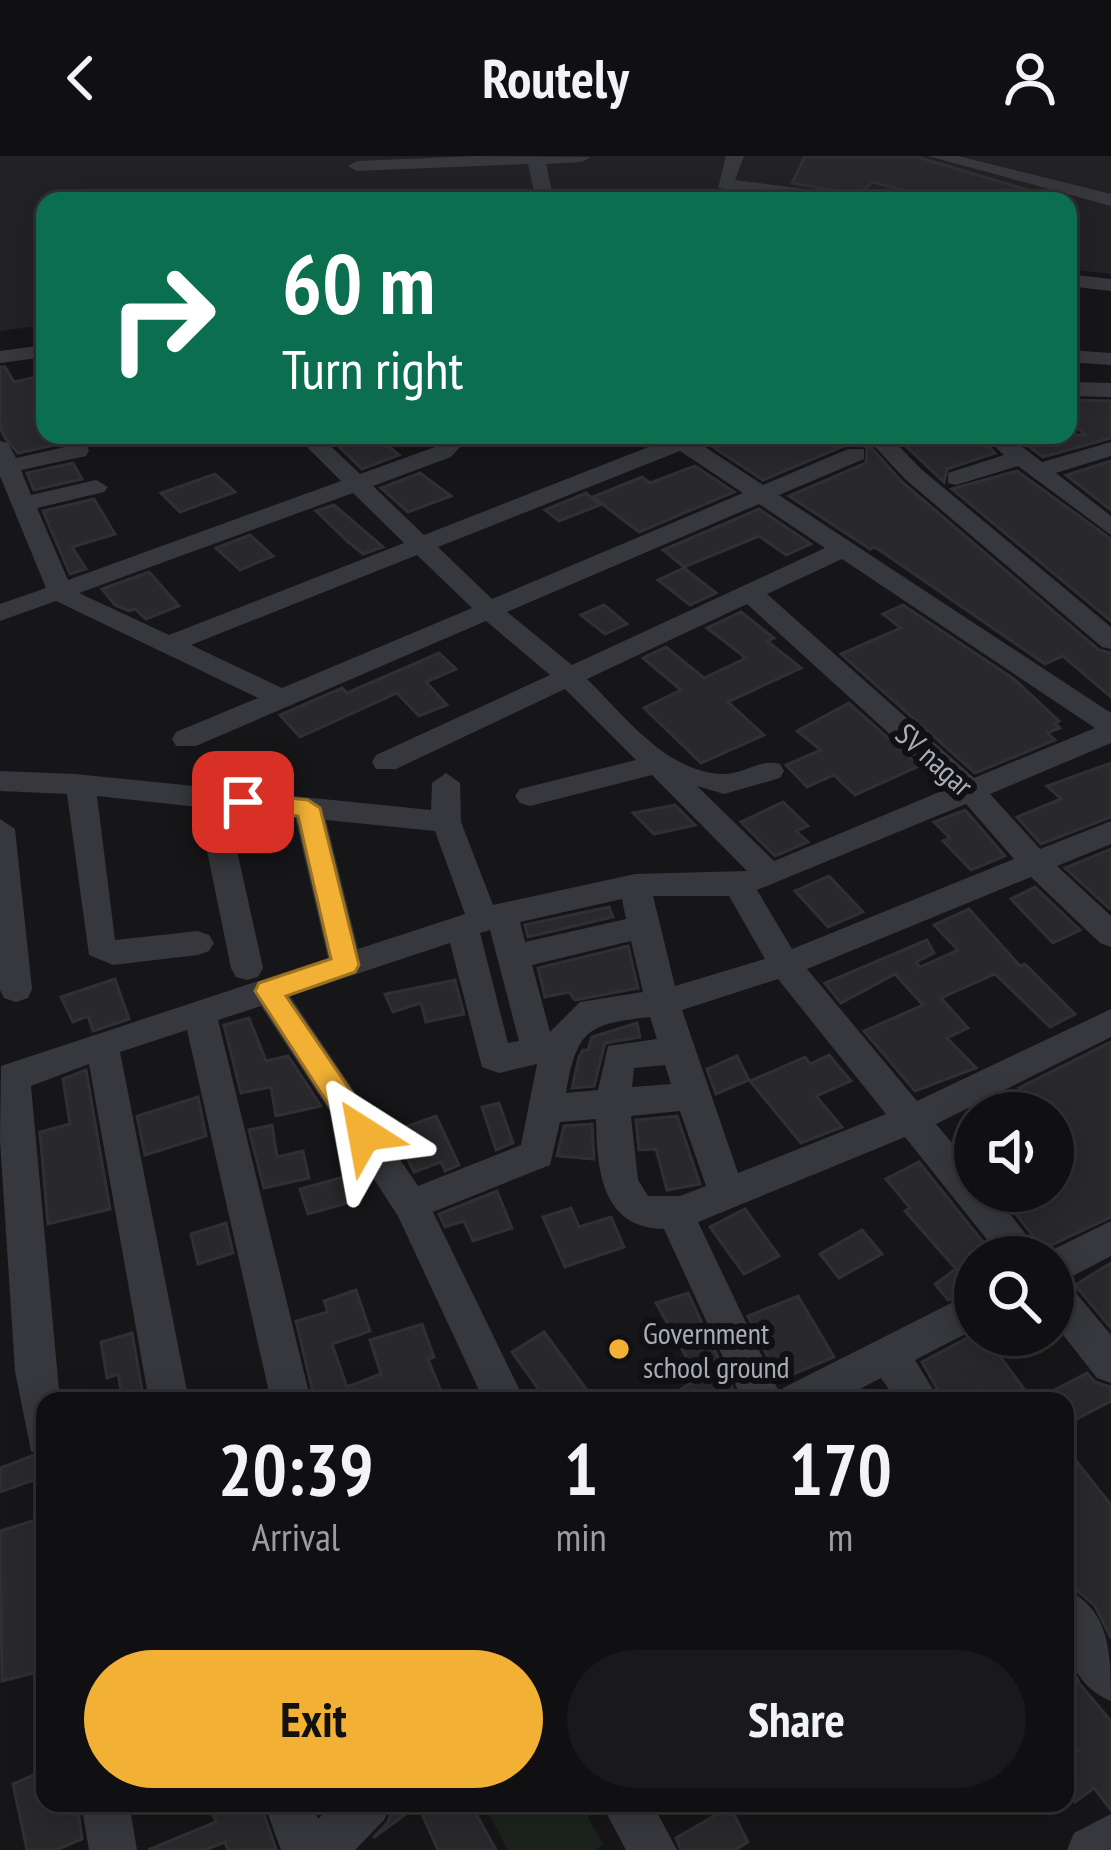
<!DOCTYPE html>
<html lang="en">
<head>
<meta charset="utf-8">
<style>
  body { margin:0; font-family:"PT Sans Narrow",sans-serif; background:#19191b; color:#f1f3f6; height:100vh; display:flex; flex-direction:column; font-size:45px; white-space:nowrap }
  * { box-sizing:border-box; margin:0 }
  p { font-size:39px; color:#9c9d9f }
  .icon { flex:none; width:66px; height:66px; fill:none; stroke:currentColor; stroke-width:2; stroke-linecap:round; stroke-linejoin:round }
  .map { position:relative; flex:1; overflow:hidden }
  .sheet { position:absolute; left:36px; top:1236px; width:1038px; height:420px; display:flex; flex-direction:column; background:#101012; border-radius:24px; box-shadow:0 6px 30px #0003,0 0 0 3px #303032 }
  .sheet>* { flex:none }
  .guide { position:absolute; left:36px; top:36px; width:1041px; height:252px; border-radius:24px; box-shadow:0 6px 30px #0003,0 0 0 3px #303032; background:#0b6e4f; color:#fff; overflow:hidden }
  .tools { position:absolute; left:954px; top:936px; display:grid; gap:24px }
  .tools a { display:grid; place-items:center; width:120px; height:120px; border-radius:50%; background:#101012; box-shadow:0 6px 30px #0003,0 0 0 3px #303032; font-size:60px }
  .pin { position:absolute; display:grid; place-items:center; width:102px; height:102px; color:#fff; margin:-51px; border-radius:24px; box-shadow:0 6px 18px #0006 }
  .me { position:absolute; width:132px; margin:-66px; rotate:326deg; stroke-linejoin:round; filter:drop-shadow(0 0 9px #0008) }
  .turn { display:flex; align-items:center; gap:42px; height:252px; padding:0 48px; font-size:54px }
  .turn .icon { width:156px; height:156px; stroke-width:2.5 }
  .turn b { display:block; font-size:84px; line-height:102px }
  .eta { display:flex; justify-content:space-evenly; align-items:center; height:204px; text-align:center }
  .eta b { font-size:72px; font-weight:600; line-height:84px }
  .button { display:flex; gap:24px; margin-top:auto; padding:24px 48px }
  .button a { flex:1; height:138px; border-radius:72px; background:#f2b134; color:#111; font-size:48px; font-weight:600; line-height:138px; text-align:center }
  .button a+a { background:#19191b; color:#f1f3f6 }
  header { display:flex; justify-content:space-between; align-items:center; height:156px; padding:0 48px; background:#101012; font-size:54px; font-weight:600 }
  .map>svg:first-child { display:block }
  .built { fill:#222225 }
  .green { fill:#1c231d }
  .building { fill:#29292c; stroke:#303034; stroke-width:3 }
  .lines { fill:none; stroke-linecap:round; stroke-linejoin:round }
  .minor { fill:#37383d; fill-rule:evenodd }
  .route { fill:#f2b134; stroke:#9d7322; stroke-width:3 }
  .poi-dot { fill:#f2b134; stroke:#111113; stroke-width:4.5 }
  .labels { text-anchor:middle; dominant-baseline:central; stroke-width:12; stroke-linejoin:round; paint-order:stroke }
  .street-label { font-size:30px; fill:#a8adb8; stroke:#111113 }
  .poi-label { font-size:30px; fill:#a8adb8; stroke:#111113; text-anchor:start }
</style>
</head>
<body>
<header><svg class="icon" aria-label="back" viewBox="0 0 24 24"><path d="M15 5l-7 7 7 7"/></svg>Routely<svg class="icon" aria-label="person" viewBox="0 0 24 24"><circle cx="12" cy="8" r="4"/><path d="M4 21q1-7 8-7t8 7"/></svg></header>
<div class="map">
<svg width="1111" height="1694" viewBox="0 0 1111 1694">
  <rect width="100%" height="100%" fill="#161618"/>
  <polygon class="built" points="0,0 1111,0 1111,118 1068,113 1068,45 45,45 45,169 0,175"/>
  <polygon class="green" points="483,1647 580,1647 603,1688 595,1694 508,1694"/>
  <g class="building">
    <polygon points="805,0 914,0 1065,45 943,45 872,26 860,39 792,27"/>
    <polygon points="0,211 5,211 14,226 41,220 45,228 45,279 57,279 59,288 18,297 5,282 0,272"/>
    <polygon points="1068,244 1111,245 1111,282 1043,301 1014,279 1086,279 1068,264"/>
    <polygon points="327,279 375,279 399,299 362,313"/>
    <polygon points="715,279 860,279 902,326 1099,494 1111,497 1111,541 1063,500 1045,508 875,391 870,393 789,340 866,307 867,290 846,289 763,324 707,287"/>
    <polygon points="894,279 978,279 995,297 947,313 944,326"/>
    <polygon points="1111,305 1111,354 1066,319"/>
    <polygon points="73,307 82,323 34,334 27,317"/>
    <polygon points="695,310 734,336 639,376 593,341 642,321 650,327"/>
    <polygon points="1017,315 1111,383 1111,465 952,333"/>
    <polygon points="420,317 451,340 408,356 381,332"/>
    <polygon points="215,318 235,336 180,356 161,337"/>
    <polygon points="586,337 600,349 559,365 545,354"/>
    <polygon points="94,343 115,378 72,391 86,413 70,418 43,355"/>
    <polygon points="334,349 383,391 363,398 347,385 316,355"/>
    <polygon points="759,353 811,388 786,399 759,380 684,411 663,394"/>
    <polygon points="250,379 273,400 240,414 216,392"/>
    <polygon points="684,412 716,437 690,449 658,424"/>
    <polygon points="149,416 179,450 146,463 135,453 129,455 115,449 102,433"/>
    <polygon points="604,449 627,468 605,478 581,459"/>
    <polygon points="903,449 1014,523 1059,565 1055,567 1060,572 1047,577 1055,584 975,617 841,498 901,472 883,458"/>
    <polygon points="741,456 774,482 767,485 801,512 728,546 764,579 701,607 644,552 681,534 643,502 666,491 704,522 746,502 707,472"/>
    <polygon points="439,497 456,513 426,526 447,549 419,560 397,537 300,581 280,559 342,532 347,537"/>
    <polygon points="849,547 919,610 855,639 834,619 807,631 786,609 821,594 797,575"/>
    <polygon points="1111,607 1111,661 1041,688 1017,661 1061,643 1047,630"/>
    <polygon points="783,646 808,670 796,675 808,686 775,700 741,666"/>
    <polygon points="675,649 695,669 654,678 633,657"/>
    <polygon points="965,654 1005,700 971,714 943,685 950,682 934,666"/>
    <polygon points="1111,693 1111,753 1110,753 1065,712"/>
    <polygon points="829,720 863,756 828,771 795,735"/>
    <polygon points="1035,731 1080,774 1053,787 1011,743"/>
    <polygon points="609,751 613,761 528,781 525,769"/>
    <polygon points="969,753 1020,810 1025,808 1075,858 1050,871 995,818 941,842 968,872 947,882 976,912 915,935 864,875 923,849 895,818 841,847 825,827 927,784 934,797 916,806 920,811 958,794 934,769"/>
    <polygon points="628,790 638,832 575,844 569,836 545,841 538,812"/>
    <polygon points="115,823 129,863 93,875 88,860 73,866 61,841"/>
    <polygon points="455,824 464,858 426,866 421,847 393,856 385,838"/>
    <polygon points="249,862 266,905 288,900 321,950 276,960 271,931 241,937 224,869"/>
    <polygon points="637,867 640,881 605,887 594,930 572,932 579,901 583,894 588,894 592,881"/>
    <polygon points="1111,886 1111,1061 1043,1093 998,1035 1053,1035 1053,957 1042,957 1019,932"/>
    <polygon points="829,899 851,925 816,940 842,971 801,987 750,925 805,901 810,908"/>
    <polygon points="737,900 749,924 716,938 707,913"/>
    <polygon points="86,914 110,1053 48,1068 40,976 70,968 63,923"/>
    <polygon points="198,941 206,980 145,999 137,960"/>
    <polygon points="499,947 513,987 496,994 482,951"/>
    <polygon points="436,960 459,1009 445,1015 441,1006 414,1016 394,975"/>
    <polygon points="677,960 700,1028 667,1034 656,993 639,994 636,964"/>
    <polygon points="592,968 594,1003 557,1000 564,970"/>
    <polygon points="272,969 277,1001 303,995 309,1022 264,1032 249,974"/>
    <polygon points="919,1006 995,1101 975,1101 975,1131 948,1144 935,1128 956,1113 905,1055 910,1052 886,1023"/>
    <polygon points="343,1021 351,1046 308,1058 300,1033"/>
    <polygon points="497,1035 512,1072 473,1085 464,1065 445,1071 439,1058"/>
    <polygon points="571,1052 579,1071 611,1061 624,1091 565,1111 543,1061"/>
    <polygon points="745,1053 779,1100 744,1118 710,1071"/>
    <polygon points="226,1067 233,1097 198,1108 191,1078"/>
    <polygon points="862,1074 882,1098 839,1122 820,1098"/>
    <polygon points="1111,1107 1111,1172 1075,1129"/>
    <polygon points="356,1134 370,1175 332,1188 347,1231 381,1218 370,1184 422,1168 434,1201 428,1203 445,1245 315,1245 296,1165 328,1156 324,1145"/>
    <polygon points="688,1137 736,1240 727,1245 663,1245 698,1222 656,1147"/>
    <polygon points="798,1140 834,1201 779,1224 748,1160"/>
    <polygon points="544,1176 595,1245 547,1245 512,1196"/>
    <polygon points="132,1177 144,1245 123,1245 118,1218 107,1222 101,1186"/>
    <polygon points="973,1179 984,1179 1033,1245 1087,1217 1095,1226 1111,1231 1111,1245 1065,1269 1065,1245 944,1245 922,1206"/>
    <polygon points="1065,1291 1111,1349 1111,1482 1095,1450 1078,1435 1065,1413"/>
    <polygon points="32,1300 42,1305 45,1320 0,1336 0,1312"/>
    <polygon points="45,1361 45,1514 2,1525 0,1375"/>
    <polygon points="1065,1497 1079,1527 1111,1565 1111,1654 1094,1632 1075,1646 1065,1631 1065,1603 1078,1594 1065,1577"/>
    <polygon points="45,1614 45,1647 77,1647 82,1683 56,1694 27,1694 13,1628"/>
    <polygon points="208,1647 260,1647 276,1693 228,1694 225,1686 205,1694 148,1694 216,1666"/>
    <polygon points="395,1647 470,1647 496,1694 438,1694 418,1649 373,1682 388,1666"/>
    <polygon points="730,1651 748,1686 735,1694 681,1694 676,1682"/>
  </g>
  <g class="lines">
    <g class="minor">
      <polygon points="474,0 591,1 582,6 546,8 554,45 536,45 528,8 357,15 348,10 357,5"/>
      <polygon points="726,0 744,0 735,24 844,38 853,44 810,45 718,32"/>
      <polygon points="928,0 958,0 1111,38 1111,50"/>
      <polygon points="1068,118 1111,123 1111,135 1068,130"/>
      <polygon points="45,189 45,201 0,207 0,195"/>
      <polygon points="1068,194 1111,197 1111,209 1068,206"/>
      <polygon points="1068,226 1111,227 1111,241 1068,240"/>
      <path d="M61 279H83L89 295 86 300 21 314 31 339 96 324 108 331 104 336 37 352 68 424 341 325 295 279H319L360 318 435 291 438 288 431 279H454L462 289 451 301 373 330 424 379 679 279H710L699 287 763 329 848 293H864V303L779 339 1111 557V587L990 638 1040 693 1111 665V688L1057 710 1111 760V791L1100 787 1031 721 807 813 917 945 1111 853V881L936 968 975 1014V1035H992L1042 1099 1111 1065V1100L1065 1124 1111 1179V1227L1097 1222 1053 1166V1101H1001L905 981 698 1066 780 1238 783 1232 975 1135V1173L915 1204 940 1245H897L881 1222 837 1245H743L664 1073C601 1072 597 1013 596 963L560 966 550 1009 433 1056 525 1245H484L398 1060 261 850 218 864 311 1245H271L187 874 120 896 189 1245H149L89 908 31 930 60 1245H45V1301L31 1295 15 1215 0 984 1 910 328 802 295 661 228 654 263 812 258 821 247 824 236 821 231 812 198 651 97 640 115 784 198 775 209 779 214 787 209 795 198 799 113 809 89 799 67 638 0 635V615L75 618 431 654 432 627 446 617 460 627 461 666 493 749 635 718 747 715 652 619 530 650 520 647 515 640 520 633 636 604 565 533 396 613H376L372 606 376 599 550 519 486 465 196 590H176L172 583 176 576 258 542 56 445 0 465V448L46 432 0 320V285L8 287 16 302 65 291ZM680 295 743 337 492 443 438 391ZM353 337 404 387 169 479 79 437ZM759 348 825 392 572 509 507 456ZM417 399 472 452 282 532 191 489ZM842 403 1095 572 974 622 767 438ZM747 448 949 632 774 705 697 630 724 638 780 622 784 615 780 608C760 602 745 618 725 618 667 618 624 559 587 523ZM966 648 1014 703 792 793 757 734ZM326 664 435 675 465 758 358 793ZM653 740H729L765 803 675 830ZM622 743 626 763 525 786 520 766ZM490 774 519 885 508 887 480 777ZM631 785 643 836 580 846 550 876 532 809ZM450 787 482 911 499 917 537 908 521 989 418 1030 290 840ZM778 823 886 958 738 1017 682 854ZM650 861 657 883 608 890 598 934 566 937C577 873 588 868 650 861ZM665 909 671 928 632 931 634 912ZM680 955 706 1030 680 1040H648L638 1024 631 960Z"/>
      <polygon points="864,279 888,279 921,313 1111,471 1111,493 1102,491 905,323"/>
      <polygon points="982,279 1007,279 1042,306 1111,286 1111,300 1056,317 1111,360 1111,379 1018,310 956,329 948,327 948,317 1004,299"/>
      <polygon points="0,663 15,673 32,833 28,842 16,846 4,842 0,834"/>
      <path d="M1065 1433C1111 1453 1111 1500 1111 1545 1062 1524 1065 1477 1065 1433Z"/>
      <polygon points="81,1647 129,1647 137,1694 89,1694"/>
      <polygon points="264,1647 312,1647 318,1663 334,1647 391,1647 384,1664 355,1694 281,1694"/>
      <polygon points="601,1647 652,1647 677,1694 626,1694"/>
      <polygon points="1111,1658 1111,1694 1067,1694 1074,1677"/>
    </g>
  </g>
  <polygon class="route" points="243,637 308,644 320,652 359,809 355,816 286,840 374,969 378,978 374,986 353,986 255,835 259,827 331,803 298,660 235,652 235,640"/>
  <circle class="poi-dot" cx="619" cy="1193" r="12"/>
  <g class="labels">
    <g class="street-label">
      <text transform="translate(935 603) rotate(42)">SV nagar</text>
    </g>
    <g class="poi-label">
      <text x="643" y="1176">Government<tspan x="643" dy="34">school ground</tspan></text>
    </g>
  </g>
</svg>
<div class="tools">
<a><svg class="icon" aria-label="sound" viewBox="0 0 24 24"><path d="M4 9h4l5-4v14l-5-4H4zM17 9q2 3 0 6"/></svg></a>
<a><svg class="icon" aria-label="search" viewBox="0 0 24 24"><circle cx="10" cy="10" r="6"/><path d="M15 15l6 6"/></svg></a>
</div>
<div class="pin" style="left:243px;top:646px;background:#d93025"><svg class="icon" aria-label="arrive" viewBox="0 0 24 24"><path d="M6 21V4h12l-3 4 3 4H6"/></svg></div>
<svg class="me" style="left:364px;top:978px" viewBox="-20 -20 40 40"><path d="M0-17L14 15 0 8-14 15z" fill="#f2b134" stroke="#fff" stroke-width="4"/></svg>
<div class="guide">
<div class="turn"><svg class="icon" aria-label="right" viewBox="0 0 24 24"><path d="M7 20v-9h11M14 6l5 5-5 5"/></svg><div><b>60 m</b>Turn right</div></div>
</div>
<section class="sheet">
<div class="eta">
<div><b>20:39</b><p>Arrival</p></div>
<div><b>1</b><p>min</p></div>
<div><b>170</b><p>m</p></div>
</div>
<div class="button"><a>Exit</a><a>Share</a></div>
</section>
</div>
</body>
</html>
